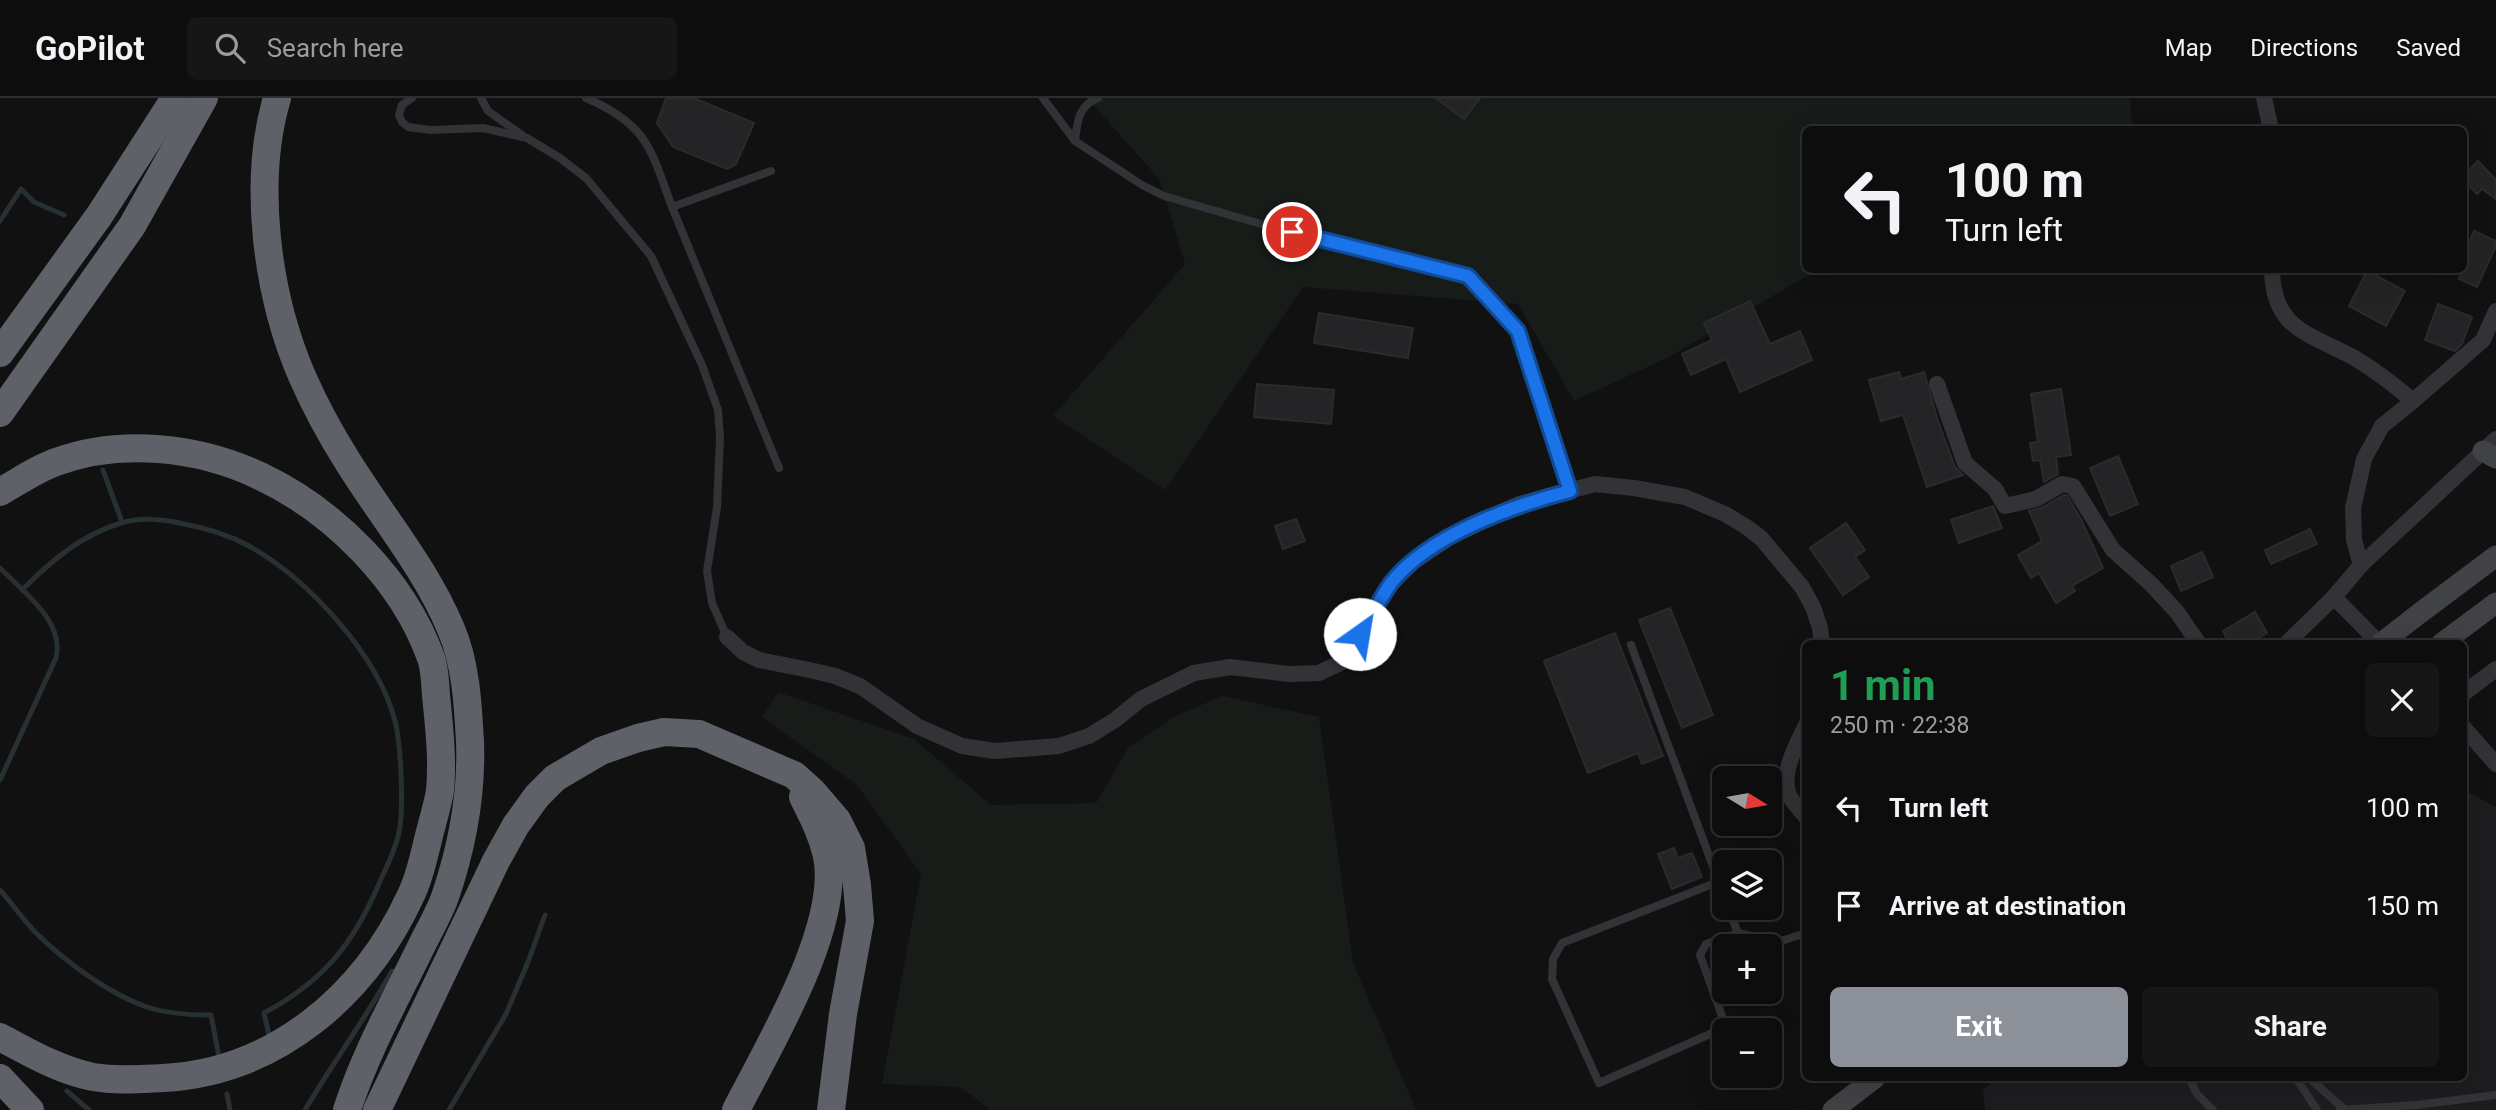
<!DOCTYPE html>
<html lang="en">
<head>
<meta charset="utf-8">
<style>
  body { margin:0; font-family:Roboto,sans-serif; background:#161617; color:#f1f3f6; height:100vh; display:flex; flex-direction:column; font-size:26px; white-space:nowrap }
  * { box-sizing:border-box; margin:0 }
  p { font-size:23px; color:#9a9c9e }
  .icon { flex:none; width:38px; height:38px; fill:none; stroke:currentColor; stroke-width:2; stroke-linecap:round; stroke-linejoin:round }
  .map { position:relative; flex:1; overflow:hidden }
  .drawer { position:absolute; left:1802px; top:542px; width:665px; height:441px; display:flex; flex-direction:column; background:#0d0d0e; border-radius:10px; box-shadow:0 7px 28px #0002,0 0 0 2px #2d2d2e }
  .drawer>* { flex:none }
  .hud { position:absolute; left:1802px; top:28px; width:665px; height:147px; border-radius:10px; box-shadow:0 7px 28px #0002,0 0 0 2px #2d2d2e; background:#0d0d0e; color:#f1f3f6; overflow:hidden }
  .needle { width:46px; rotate:101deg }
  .fabs { position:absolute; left:1712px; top:668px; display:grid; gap:14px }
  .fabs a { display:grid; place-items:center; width:70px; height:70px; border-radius:10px; background:#0d0d0e; box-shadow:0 7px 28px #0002,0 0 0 2px #2d2d2e; font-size:35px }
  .pin { position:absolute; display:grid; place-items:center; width:60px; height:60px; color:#fff; margin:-30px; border:4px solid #fff; border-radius:50%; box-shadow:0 2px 7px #0007 }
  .me { position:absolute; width:77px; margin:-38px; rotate:32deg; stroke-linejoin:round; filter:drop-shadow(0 0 5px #0008) }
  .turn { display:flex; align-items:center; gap:24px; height:147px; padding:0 28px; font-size:32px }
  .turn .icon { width:91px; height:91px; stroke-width:2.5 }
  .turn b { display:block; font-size:49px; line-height:60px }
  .round { display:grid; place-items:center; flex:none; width:74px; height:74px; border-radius:10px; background:#161617 }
  .headline { display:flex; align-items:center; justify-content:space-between; height:119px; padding:0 28px }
  h1 { font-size:42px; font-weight:700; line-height:52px; color:#1e9e55 }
  .cta { display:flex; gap:14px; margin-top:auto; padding:14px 28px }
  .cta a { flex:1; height:80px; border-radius:10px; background:#8c9099; color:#fff; font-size:28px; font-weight:700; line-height:80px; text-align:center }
  .cta a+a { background:#161617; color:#f1f3f6 }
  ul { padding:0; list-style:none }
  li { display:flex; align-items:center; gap:21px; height:98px; padding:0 28px }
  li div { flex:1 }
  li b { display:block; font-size:26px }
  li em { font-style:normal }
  header { display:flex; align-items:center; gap:42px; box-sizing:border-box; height:98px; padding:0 35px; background:#0d0d0e; border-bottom:2px solid #2d2d2e }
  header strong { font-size:33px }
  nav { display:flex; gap:38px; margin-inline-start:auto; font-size:24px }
  .search { width:490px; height:63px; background:#161617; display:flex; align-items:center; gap:18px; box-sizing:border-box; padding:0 24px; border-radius:10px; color:#9a9c9e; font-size:26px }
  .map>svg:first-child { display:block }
  .built { fill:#1d1d1f }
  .green { fill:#171c18 }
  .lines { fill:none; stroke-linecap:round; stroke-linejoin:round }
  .stream { stroke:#283034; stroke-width:5 }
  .building { fill:#242426; stroke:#2b2b2e; stroke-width:2 }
  .service { stroke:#323337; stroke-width:8 }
  .minor { stroke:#323337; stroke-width:16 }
  .secondary { stroke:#404246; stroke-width:21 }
  .motorway { stroke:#5e6167; stroke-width:28 }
  .secondary-bridge { stroke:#404246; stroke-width:21 }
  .route-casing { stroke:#114b97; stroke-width:18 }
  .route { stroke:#1a73e8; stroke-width:12 }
</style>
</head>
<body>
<header>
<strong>GoPilot</strong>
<div class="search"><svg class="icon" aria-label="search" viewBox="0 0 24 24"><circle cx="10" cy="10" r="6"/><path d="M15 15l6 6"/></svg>Search here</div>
<nav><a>Map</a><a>Directions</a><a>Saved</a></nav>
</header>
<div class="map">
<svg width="2496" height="1012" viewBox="0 0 2496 1012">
  <rect width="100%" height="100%" fill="#111112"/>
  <polygon class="built" points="2464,692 2496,709 2496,1012 1985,1012 1983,992 1998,980 2464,980"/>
  <g class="green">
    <polygon points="1087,0 2130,0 2132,31 1806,32 1806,172 1817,172 1667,260 1574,303 1518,206 1303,189 1165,392 1053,318 1185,166 1160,82"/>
    <polygon points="778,594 914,641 991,707 1096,705 1128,650 1175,618 1223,598 1319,619 1353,865 1416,1012 991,1012 960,989 882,986 921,776 857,687 762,619"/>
  </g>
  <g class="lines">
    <g class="stream">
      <polyline points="0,123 21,91 34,104 64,117"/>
      <polyline points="103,372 122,424"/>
      <path d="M0 470C23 494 65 523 56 560L0 682"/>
      <path d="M22 492C51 463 81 437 121 425 140 419 165 421 184 426 206 430 229 437 249 448 308 481 378 557 395 623 401 646 404 710 399 734 396 752 385 771 378 788 352 848 322 884 264 915L270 941"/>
      <path d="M0 792C12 806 23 821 35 834 63 862 109 896 147 909 168 916 189 917 211 917L219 959"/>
      <polyline points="67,993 89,1012"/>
      <polyline points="227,996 230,1012"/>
      <path d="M305 1012C333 965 365 921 392 873"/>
      <polyline points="449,1012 506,916 528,864 545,817"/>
    </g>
  </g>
  <g class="building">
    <polygon points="666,0 694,0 754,25 736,66 727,71 673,49 657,25"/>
    <polygon points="1436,0 1480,0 1464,21"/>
    <polygon points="2478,63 2496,82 2496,101 2482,91 2477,96 2464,82 2464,77"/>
    <polygon points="2474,133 2496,143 2496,148 2477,189 2459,181 2464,172 2464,154"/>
    <polygon points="2367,173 2405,193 2386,228 2349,208"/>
    <polygon points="1750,203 1770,246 1800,233 1812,262 1740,294 1726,261 1691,277 1682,256 1712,242 1704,225"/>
    <polygon points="2438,206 2472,219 2462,246 2455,253 2425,242"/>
    <polygon points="1319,215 1413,230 1408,260 1314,245"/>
    <polygon points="1899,274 1901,281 1924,274 1938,323 1955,369 1963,377 1927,389 1903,317 1881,323 1869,282"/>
    <polygon points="1257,286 1334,292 1331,326 1254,319"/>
    <polygon points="2061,291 2071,357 2056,359 2058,376 2044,384 2040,362 2033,363 2030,345 2038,344 2031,296"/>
    <polygon points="2118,358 2138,406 2110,418 2090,370"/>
    <polygon points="2064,397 2067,397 2081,421 2103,470 2072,488 2075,493 2056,505 2039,475 2031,480 2018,457 2042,443 2029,413 2041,410"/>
    <polygon points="1993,408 2002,430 1959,445 1951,422"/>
    <polygon points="1296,421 1305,443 1283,451 1275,428"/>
    <polygon points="1846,425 1865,452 1855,459 1869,479 1843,497 1810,450"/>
    <polygon points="2310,431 2317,446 2271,466 2265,452"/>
    <polygon points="2202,454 2213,479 2181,493 2171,468"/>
    <polygon points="1670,510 1713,617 1682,630 1639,522"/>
    <polygon points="2255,514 2267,535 2248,546 2230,546 2223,533"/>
    <polygon points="1615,535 1663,658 1642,666 1638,655 1588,675 1544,563"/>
    <polygon points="1674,750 1678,760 1692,755 1702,779 1672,791 1658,756"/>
  </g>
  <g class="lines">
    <g class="service">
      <polyline points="412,0 402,7 399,17 402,24 408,29 430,32 483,30 527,40 560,60 586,80 651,158 702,267 718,312 720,340 717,409 707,473 712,505 727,539"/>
      <polyline points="481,0 488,13 522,37"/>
      <path d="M586 0C647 26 651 51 672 109L771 73"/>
      <polyline points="1043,0 1075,43 1142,87 1164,98 1268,128 1468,178 1518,233 1570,393"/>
      <path d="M1075 43C1077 24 1079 7 1098 0"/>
      <polyline points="672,109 779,370"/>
      <polyline points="1631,547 1724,798"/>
      <polyline points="1718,784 1562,845 1553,861 1552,881 1599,985 1726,929 1700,857 1706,846 1738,835"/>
      <polyline points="1728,810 1738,835 1778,844 1806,835"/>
      <polyline points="2189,980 2197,996 2213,1012"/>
      <polyline points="2296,980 2317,1012"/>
      <polyline points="2309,980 2343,1010"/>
      <polyline points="2340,1012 2416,1007 2496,997"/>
    </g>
    <g class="minor">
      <polyline points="2264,0 2271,32"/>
      <path d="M2272 172C2273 230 2307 235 2351 258 2374 271 2393 286 2413 303L2382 328 2364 361 2353 410 2354 442 2361 467"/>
      <polyline points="1937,286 1965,365 1995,391 2005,408 2036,401 2062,386 2073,388 2113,452 2151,486 2177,514 2199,546"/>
      <polyline points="2413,303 2483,242 2496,213"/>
      <polyline points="2334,499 2380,546"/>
      <polyline points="727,539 743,554 759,562 810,572 835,578 860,588 917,628 962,648 995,653 1059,648 1089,638 1115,622 1141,601 1194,575 1230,569 1289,576 1319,575 1340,565 1392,485 1413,464 1450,439 1519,406 1595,386 1634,390 1685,399 1725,416 1745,428 1761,440 1802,489 1813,509 1820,530 1822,546"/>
      <polyline points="2286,546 2334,499 2361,467 2496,341"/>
      <polyline points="2464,595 2496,571"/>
      <path d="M1806 627C1797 646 1780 675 1789 697 1793 705 1801 713 1806 719"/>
      <polyline points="2464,630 2496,666"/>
    </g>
    <g class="secondary">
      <polyline points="2483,353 2496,360"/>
      <polyline points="2420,515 2496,458"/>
      <polyline points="2441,546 2496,505"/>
      <polyline points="1833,1012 1875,980"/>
    </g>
    <g class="motorway">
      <path d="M277 0C252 85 267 197 302 278 315 308 331 337 348 364 383 420 426 471 451 531 466 566 468 607 470 644 472 697 462 749 445 799 438 818 427 836 419 853 393 906 365 956 347 1012"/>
      <polyline points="0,255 99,118 175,0"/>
      <polyline points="0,315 132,128 204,0"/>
      <path d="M0 394C18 384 36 371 56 364 121 340 199 349 260 378 334 413 403 482 431 560 435 571 435 585 436 597 439 628 443 661 440 693 438 705 434 718 431 730 425 752 421 777 411 797 365 897 276 974 163 980 140 981 116 983 93 979 59 972 30 955 0 939"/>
      <polyline points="0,980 30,1012"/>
      <polyline points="377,1012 496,763 516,727 537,698 555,680 601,653 638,640 664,634 699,636 794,677 813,694 837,722 851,750 857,787 860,823 843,916 831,1012"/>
      <path d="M736 1012C768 949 841 829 827 758 822 736 813 719 803 699"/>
    </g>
    <polyline class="secondary-bridge" points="2380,546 2420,515"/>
  </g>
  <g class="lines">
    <defs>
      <path id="route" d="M1292 134 1468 178 1518 233 1570 393C1512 408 1429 437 1391 485 1380 501 1371 519 1360 536"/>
    </defs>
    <use href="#route" class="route-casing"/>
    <use href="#route" class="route"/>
  </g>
</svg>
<div class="fabs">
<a><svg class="needle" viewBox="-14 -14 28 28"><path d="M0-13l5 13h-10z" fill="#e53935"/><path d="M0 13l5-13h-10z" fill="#9a9c9e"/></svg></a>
<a><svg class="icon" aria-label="layers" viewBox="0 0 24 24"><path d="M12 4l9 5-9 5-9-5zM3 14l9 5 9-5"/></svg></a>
<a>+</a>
<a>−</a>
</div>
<div class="pin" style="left:1292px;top:134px;background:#d93025"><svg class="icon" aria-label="arrive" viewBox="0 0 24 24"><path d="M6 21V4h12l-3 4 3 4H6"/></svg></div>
<svg class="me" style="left:1360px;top:536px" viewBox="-20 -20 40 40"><circle r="19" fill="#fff"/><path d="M0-13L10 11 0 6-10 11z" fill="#1a73e8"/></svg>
<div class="hud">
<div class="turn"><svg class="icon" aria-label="left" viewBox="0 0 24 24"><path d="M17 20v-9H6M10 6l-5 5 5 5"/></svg><div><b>100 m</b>Turn left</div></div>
</div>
<section class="drawer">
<div class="headline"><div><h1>1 min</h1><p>250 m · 22:38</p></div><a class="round"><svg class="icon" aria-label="close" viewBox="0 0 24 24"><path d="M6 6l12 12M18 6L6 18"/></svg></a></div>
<ul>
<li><svg class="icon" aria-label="left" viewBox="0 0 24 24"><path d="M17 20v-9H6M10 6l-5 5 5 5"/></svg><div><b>Turn left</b></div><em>100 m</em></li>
<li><svg class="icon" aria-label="arrive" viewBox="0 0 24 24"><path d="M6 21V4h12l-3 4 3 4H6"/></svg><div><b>Arrive at destination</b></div><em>150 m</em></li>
</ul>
<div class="cta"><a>Exit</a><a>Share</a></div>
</section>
</div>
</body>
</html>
